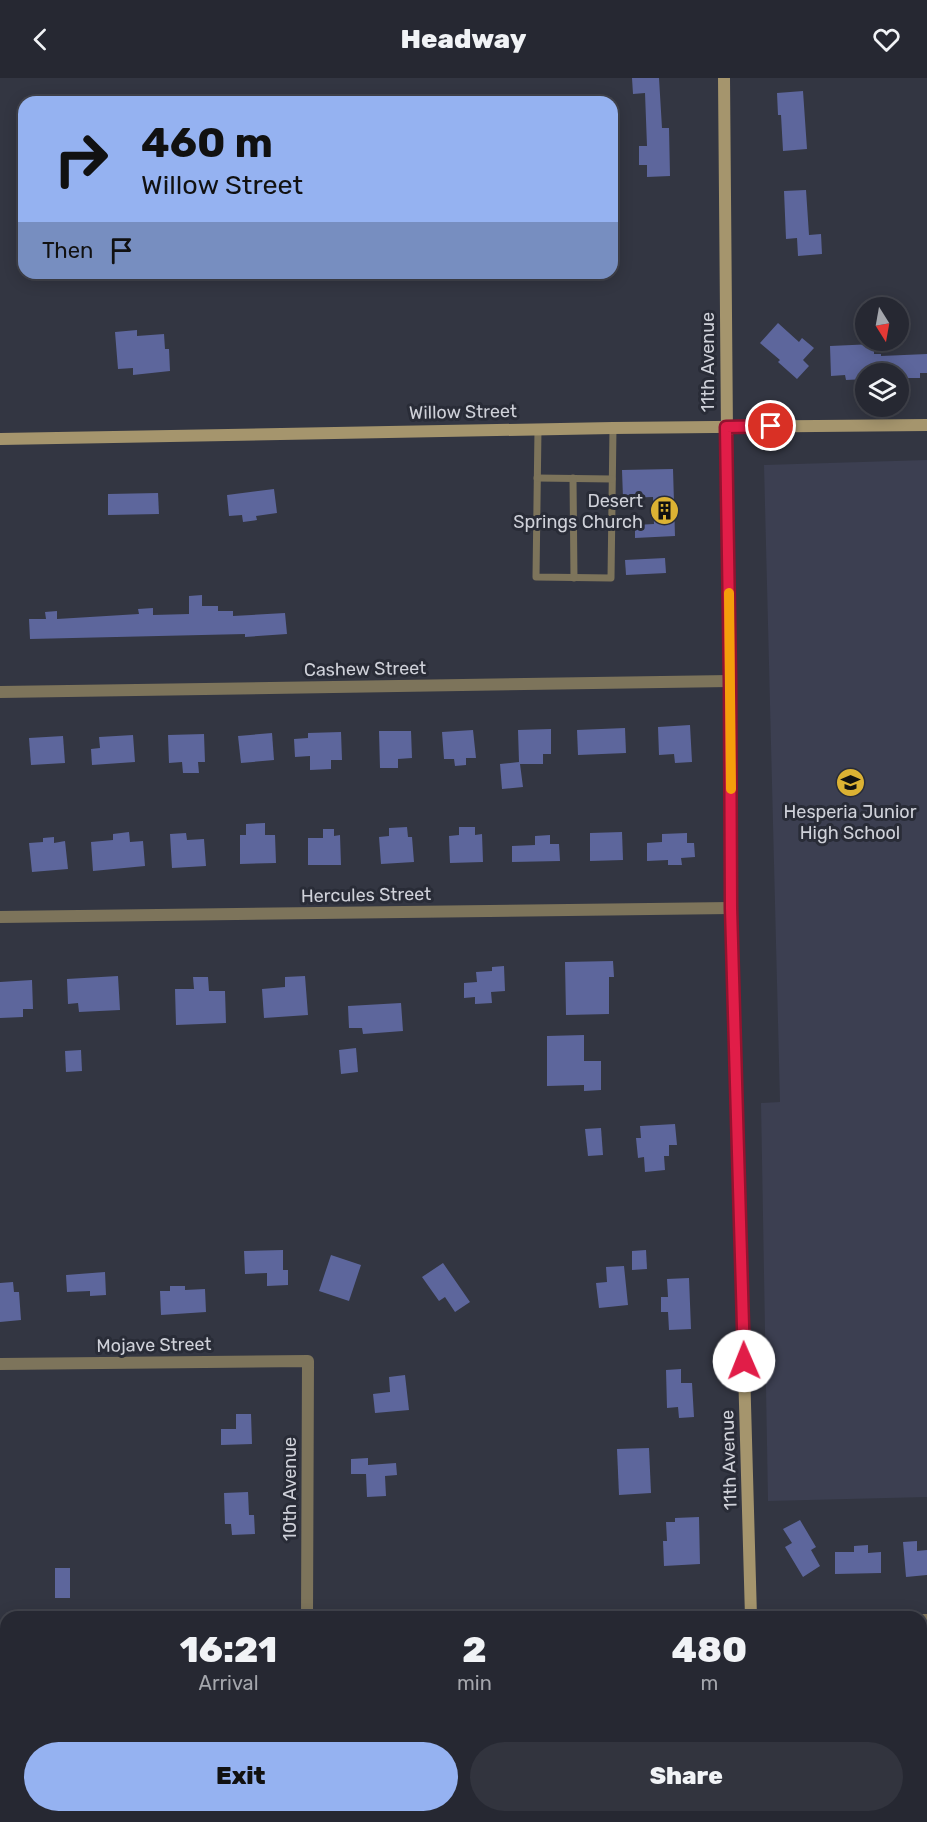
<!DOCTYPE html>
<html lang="en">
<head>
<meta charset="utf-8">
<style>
  body { margin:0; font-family:Rubik,sans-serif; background:#32343e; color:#f1f3f6; height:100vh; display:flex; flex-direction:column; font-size:22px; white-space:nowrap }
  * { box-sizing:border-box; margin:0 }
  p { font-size:20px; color:#a4a6ac }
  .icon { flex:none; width:33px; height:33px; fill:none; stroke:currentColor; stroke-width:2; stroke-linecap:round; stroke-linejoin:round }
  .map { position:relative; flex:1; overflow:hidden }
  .sheet { position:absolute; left:0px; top:1533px; width:927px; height:212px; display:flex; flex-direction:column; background:#262832; border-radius:18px 18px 0 0; box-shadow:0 3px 15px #0003,0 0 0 2px #42444d }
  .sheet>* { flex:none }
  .top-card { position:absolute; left:18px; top:18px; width:600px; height:183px; border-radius:18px; box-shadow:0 3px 15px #0003,0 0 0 2px #42444d; background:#95b2f1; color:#111; overflow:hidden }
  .needle { width:39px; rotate:169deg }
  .buttons { position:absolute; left:855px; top:219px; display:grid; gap:12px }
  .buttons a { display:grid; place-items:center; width:54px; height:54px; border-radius:50%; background:#262832; box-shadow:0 3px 15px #0003,0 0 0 2px #42444d; font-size:30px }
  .pin { position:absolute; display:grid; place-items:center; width:51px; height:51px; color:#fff; margin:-26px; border:3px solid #fff; border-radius:50%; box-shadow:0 2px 6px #0007 }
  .me { position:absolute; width:66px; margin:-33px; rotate:359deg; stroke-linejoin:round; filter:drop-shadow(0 0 4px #0008) }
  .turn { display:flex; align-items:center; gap:21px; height:126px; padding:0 24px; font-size:27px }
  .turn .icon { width:78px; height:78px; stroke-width:2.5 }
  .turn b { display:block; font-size:42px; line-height:51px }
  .then { display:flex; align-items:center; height:57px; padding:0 24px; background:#0003; gap:12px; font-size:22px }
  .eta { display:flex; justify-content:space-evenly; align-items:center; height:102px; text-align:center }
  .eta b { font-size:36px; font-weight:800; line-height:42px }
  .primary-button { display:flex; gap:12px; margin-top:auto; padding:12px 24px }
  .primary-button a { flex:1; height:69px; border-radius:36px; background:#95b2f1; color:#111; font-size:24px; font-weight:800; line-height:69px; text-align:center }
  .primary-button a+a { background:#32343e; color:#f1f3f6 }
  header { display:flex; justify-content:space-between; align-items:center; height:78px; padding:0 24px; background:#262832; font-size:27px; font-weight:800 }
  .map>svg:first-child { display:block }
  .built { fill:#3c3f51 }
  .building { fill:#5d669c }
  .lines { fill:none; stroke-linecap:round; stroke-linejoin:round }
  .lane { stroke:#7d745b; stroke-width:7 }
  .street { stroke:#7d745b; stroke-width:12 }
  .secondary { stroke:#a5956d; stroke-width:12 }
  .route-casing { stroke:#92132f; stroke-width:15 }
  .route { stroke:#e11d48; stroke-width:10 }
  .slow { stroke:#f59e0b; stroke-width:10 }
  .labels { text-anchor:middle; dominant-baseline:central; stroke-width:6; stroke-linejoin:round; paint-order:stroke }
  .street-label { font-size:18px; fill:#cfd1d9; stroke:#292c37 }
  .poi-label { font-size:18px; fill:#cfd1d9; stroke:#292c37; text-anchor:end }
</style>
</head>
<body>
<header><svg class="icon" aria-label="back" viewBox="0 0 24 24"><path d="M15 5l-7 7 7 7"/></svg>Headway<svg class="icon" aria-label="heart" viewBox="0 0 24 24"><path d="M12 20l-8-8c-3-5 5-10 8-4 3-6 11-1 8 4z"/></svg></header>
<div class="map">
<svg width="927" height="1744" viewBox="0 0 927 1744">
  <rect width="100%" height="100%" fill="#333642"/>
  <polygon class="built" points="927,382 927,1419 768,1423 761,1025 780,1024 764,387"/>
  <g class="building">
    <polygon points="632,0 659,0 662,50 669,50 670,98 647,99 647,87 639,87 639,68 647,68 645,15 633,16"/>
    <polygon points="803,13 807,71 783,73 781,37 778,37 777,15"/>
    <polygon points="806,112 809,157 821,156 822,176 798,178 797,160 786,161 784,113"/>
    <polygon points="778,245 799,264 802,260 814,270 803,282 809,288 797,301 778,284 780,282 760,265"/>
    <polygon points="137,252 137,258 164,256 165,271 169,271 170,293 133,297 133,290 118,291 115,254"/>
    <polygon points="874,266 874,276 881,276 881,278 927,276 927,295 920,295 920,300 905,300 905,295 866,296 866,301 846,302 845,297 831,298 830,268"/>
    <polygon points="673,391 675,458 635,460 635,447 654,446 653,419 623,420 622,392"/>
    <polygon points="274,411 277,435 256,438 257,442 243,444 242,437 229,438 227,417"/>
    <polygon points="158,415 159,436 108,437 108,416"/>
    <polygon points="665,480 666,495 626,497 625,482"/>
    <polygon points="202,517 202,528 218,528 218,533 233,533 233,538 285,535 287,556 245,559 245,556 30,561 29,541 46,541 45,534 57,533 57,541 139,536 138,531 153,530 153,537 189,536 189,518"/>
    <polygon points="690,647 692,684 675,685 674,676 659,677 658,649"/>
    <polygon points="625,650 626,675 578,677 577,652"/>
    <polygon points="551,651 551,676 543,676 543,686 520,686 523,709 502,711 500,686 519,684 518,652"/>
    <polygon points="473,652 476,680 466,680 466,687 455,688 454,681 444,681 442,654"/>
    <polygon points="379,653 411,653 412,680 398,681 398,690 380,690"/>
    <polygon points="341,654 342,682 331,682 331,691 310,692 310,678 295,679 294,661 308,660 308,655"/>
    <polygon points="272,655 274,682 241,685 238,658"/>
    <polygon points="204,656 205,684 198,684 199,695 183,695 182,684 169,685 168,657"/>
    <polygon points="133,657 135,684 92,687 91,671 100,670 99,659"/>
    <polygon points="63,658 65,685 31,687 29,660"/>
    <polygon points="265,745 265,757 275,757 276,785 240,786 240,757 246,757 246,746"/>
    <polygon points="407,749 408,759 412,759 414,784 381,786 379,759 389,758 389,750"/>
    <polygon points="459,749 475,749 475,757 482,756 483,784 450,785 449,758 459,757"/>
    <polygon points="323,751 334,751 334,758 340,757 341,787 308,787 308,760 323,760"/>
    <polygon points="129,754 130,764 143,763 145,788 93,793 91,764 113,762 113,756"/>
    <polygon points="622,754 623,782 590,783 590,755"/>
    <polygon points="186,755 187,762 204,761 206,788 172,790 170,756"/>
    <polygon points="687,755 687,765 694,765 695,779 681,780 682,787 668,787 668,782 647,783 647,765 662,764 662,756"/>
    <polygon points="550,757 550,766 559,766 560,783 512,784 512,768 535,767 535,758"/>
    <polygon points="54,759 54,765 65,763 68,791 32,794 29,765 43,764 43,760"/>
    <polygon points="613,883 614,899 609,899 609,936 566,937 565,884"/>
    <polygon points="504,888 505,913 491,914 492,925 475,926 475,919 464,920 464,905 477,904 476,894 492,893 492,889"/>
    <polygon points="118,898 120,932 79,934 78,925 68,926 67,901"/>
    <polygon points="305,898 308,937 264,940 262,911 285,909 285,899"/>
    <polygon points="193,899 208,899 209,913 225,913 226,945 176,947 175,911 194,911"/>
    <polygon points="32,902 33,931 23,931 23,939 0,940 0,904"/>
    <polygon points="401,925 403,953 363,956 362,950 349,950 348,928"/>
    <polygon points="584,957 584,983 601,983 601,1012 584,1013 584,1007 547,1008 547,958"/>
    <polygon points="356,970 358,994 341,996 339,972"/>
    <polygon points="81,972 82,993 66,994 65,973"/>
    <polygon points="675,1046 677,1067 669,1067 669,1078 664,1078 665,1092 645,1094 644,1079 638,1080 636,1060 641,1060 640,1048"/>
    <polygon points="601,1050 603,1077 588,1078 585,1051"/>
    <polygon points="283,1172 283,1192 288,1192 288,1207 267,1208 267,1195 245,1196 244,1173"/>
    <polygon points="646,1172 647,1191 632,1192 632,1173"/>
    <polygon points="331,1177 361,1187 349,1223 319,1213"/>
    <polygon points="443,1185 470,1224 455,1234 445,1219 439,1223 422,1199"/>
    <polygon points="624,1188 628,1227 599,1230 596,1205 607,1204 606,1189"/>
    <polygon points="105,1194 106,1217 90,1218 90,1213 67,1214 66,1197"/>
    <polygon points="689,1200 691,1251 669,1252 668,1234 661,1234 661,1219 668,1219 667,1201"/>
    <polygon points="13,1204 14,1214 19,1214 21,1242 0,1244 0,1205"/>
    <polygon points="170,1208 185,1208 185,1212 205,1211 206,1234 161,1237 160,1213 170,1213"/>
    <polygon points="681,1291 681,1305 692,1305 694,1339 679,1340 678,1329 667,1330 666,1292"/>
    <polygon points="405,1297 409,1332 375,1335 373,1316 390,1314 389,1299"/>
    <polygon points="236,1336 251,1336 252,1366 221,1367 221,1351 236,1351"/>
    <polygon points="649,1370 651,1415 619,1417 617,1371"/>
    <polygon points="368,1380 368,1387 396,1385 397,1397 385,1398 386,1418 367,1419 366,1396 351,1396 351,1381"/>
    <polygon points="248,1414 249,1437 254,1437 255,1456 232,1457 231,1446 225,1446 224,1415"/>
    <polygon points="699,1439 700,1486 664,1488 663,1463 667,1463 666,1444 675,1444 675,1440"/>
    <polygon points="800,1442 816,1469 811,1472 820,1488 803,1499 785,1469 792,1465 783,1451"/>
    <polygon points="917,1463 917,1473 927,1472 927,1497 906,1499 903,1464"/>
    <polygon points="868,1467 868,1475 881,1474 881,1495 835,1496 835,1474 854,1474 854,1468"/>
    <rect x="55" y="1490" width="15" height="30"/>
  </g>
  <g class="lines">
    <g class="lane">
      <polyline points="538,351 536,499 611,500 613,350"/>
      <polyline points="537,400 612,401"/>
      <polyline points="573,400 574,500"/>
    </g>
    <g class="street">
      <polyline points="0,614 730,603"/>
      <polyline points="0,839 731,830"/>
      <polyline points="0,1286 308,1283 307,1539"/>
      <polyline points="921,1542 927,1542"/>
      <polyline points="307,1738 307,1744"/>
    </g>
    <g class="secondary">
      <polyline points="724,0 731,830 751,1539"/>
      <polyline points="0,361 613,350 927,347"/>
      <polyline points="752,1738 752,1744"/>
    </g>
  </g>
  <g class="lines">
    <defs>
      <polyline id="route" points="744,1283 731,830 730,603 726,349 771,348"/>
    </defs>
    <use href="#route" class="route-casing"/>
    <use href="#route" class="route"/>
    <polyline class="slow" points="729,515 731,711"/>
  </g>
  <defs>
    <symbol id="building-disc" viewBox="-11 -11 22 22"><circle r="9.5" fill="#dcb233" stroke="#292c37"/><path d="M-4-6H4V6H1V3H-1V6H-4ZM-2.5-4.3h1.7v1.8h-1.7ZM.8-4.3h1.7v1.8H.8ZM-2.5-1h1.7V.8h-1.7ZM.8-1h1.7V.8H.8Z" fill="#111"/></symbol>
    <symbol id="school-disc" viewBox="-11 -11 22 22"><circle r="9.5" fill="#dcb233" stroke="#292c37"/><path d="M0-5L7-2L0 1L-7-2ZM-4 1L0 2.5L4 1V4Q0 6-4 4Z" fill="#111"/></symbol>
  </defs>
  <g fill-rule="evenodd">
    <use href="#building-disc" x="648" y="416" width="33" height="33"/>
    <use href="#school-disc" x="834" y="688" width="33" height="33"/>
  </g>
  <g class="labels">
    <g class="street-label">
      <text transform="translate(708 284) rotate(-90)">11th Avenue</text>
      <text transform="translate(463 334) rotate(-1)">Willow Street</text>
      <text transform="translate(365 591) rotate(-1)">Cashew Street</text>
      <text transform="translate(366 817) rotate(-1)">Hercules Street</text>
      <text transform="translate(154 1267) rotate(-1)">Mojave Street</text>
      <text transform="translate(729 1382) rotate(-92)">11th Avenue</text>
      <text transform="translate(290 1411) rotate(-90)">10th Avenue</text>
    </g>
    <g class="poi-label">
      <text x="643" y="423">Desert<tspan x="643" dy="21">Springs Church</tspan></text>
      <text x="850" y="734" text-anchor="middle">Hesperia Junior<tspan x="850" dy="21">High School</tspan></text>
    </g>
  </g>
</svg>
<div class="buttons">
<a><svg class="needle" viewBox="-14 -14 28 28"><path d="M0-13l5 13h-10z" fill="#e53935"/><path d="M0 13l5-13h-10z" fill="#a4a6ac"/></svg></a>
<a><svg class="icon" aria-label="layers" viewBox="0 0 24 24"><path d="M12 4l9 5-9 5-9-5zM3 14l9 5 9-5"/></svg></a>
</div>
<div class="pin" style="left:771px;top:348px;background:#d93025"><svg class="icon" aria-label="arrive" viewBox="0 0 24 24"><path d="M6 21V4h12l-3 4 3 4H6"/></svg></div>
<svg class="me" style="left:744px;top:1283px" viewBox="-20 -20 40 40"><circle r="19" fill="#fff"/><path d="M0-13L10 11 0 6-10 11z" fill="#e11d48"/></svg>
<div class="top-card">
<div class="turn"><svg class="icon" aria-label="right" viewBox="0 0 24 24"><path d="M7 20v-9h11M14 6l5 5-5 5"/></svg><div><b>460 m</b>Willow Street</div></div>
<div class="then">Then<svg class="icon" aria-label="arrive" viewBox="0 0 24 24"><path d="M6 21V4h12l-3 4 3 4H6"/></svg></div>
</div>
<section class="sheet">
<div class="eta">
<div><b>16:21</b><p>Arrival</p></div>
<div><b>2</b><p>min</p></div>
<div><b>480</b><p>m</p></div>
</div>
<div class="primary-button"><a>Exit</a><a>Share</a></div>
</section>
</div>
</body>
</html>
